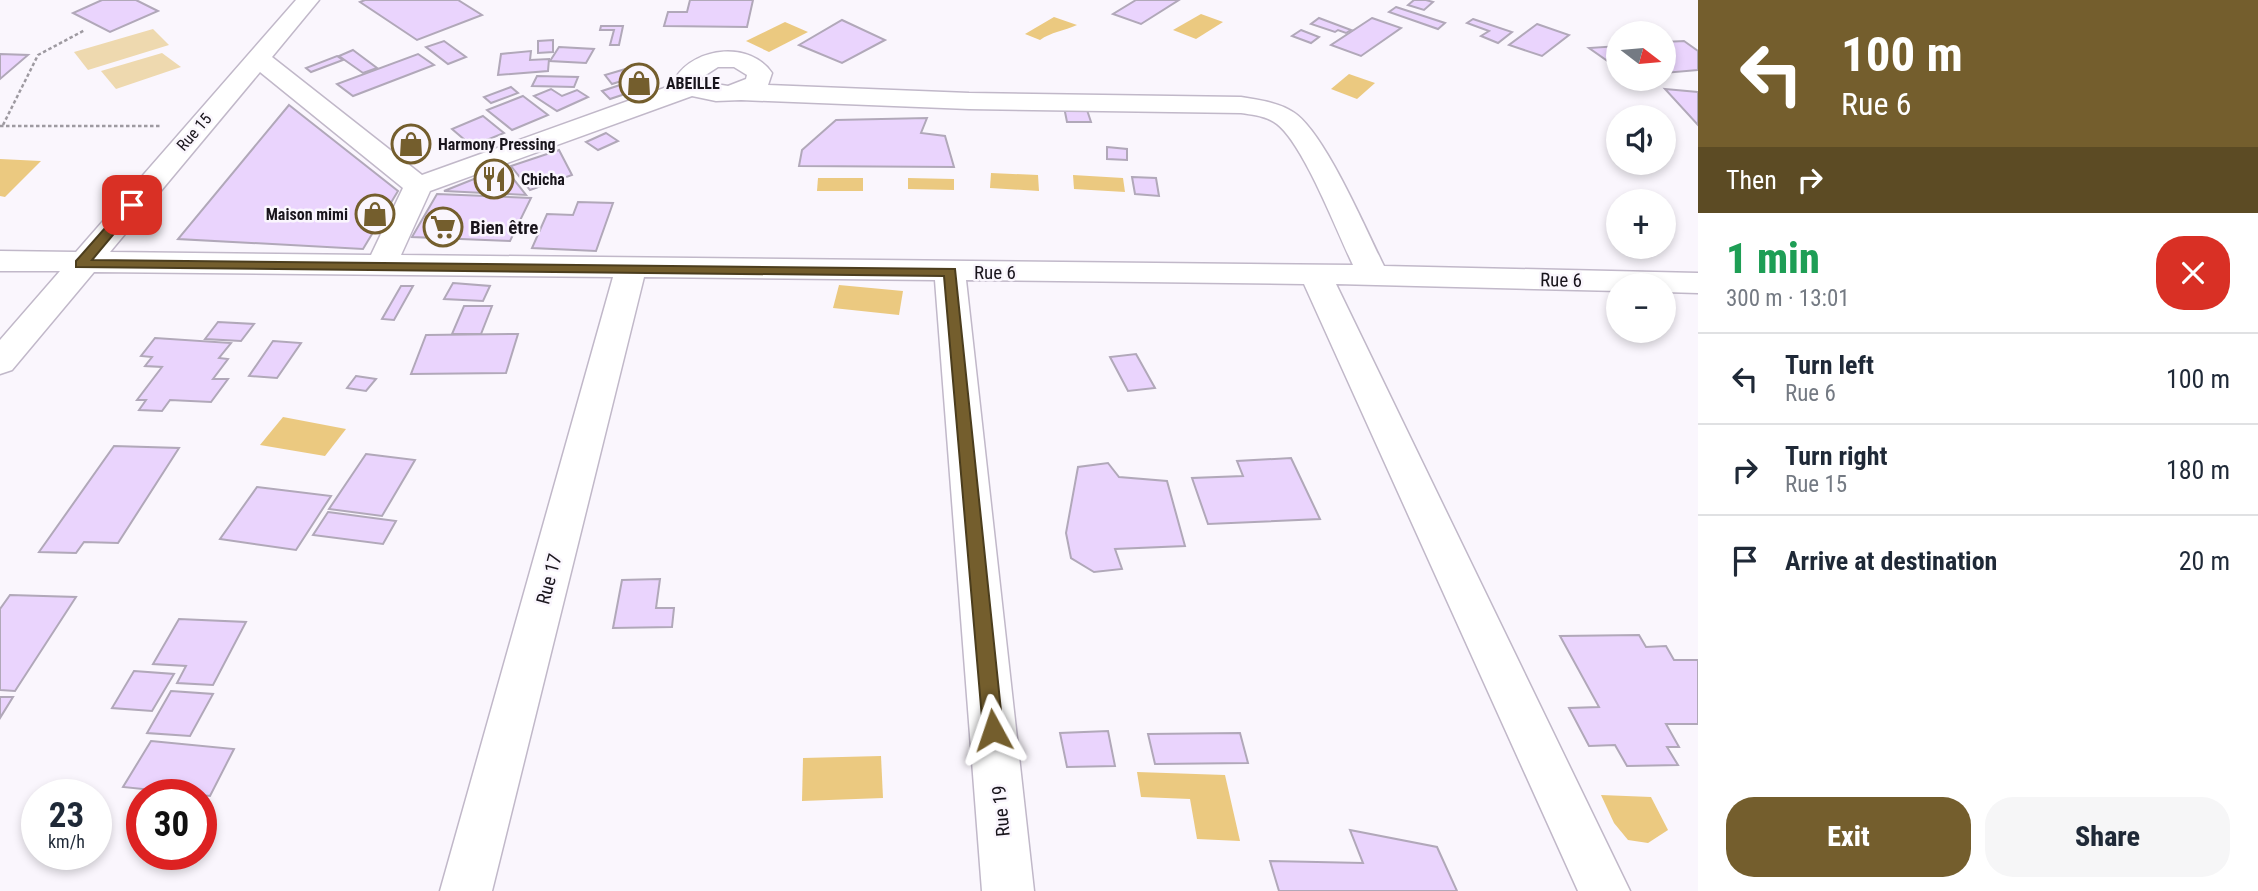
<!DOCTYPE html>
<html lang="en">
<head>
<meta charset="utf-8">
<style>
  body { margin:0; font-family:"Roboto Condensed",sans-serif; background:#f6f6f7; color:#1f2937; height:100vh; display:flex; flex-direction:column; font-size:26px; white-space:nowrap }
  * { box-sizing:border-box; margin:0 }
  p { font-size:23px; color:#747a83 }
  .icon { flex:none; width:38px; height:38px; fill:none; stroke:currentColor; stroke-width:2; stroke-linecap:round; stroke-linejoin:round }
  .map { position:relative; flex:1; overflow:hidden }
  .panel { display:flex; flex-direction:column; background:#fff; width:560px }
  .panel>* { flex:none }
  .banner { background:#745e2d; color:#fff; overflow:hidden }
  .needle { width:46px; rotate:106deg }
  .controls { position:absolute; left:1606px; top:21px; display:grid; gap:14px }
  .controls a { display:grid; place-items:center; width:70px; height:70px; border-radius:50%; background:#fff; box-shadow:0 4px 10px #0003; font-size:35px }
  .speed { position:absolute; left:21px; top:779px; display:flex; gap:14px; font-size:35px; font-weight:700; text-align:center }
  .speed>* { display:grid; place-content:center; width:91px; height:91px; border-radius:50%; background:#fff; box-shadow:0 4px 10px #0003; line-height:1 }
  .speed small { font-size:18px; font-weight:400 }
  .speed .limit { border:10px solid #d22; background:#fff; color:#111 }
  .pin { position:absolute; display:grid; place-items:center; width:60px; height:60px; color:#fff; margin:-30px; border-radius:14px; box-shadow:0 4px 10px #0006 }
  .me { position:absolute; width:77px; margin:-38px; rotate:355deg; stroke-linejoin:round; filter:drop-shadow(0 0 5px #0008) }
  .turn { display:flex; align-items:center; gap:24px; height:147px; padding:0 28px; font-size:32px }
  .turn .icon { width:91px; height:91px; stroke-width:2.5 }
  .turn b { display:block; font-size:49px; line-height:60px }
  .then { display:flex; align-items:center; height:66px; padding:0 28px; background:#0003; gap:14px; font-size:26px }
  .round { display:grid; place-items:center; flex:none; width:74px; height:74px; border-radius:28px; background:#f6f6f7 }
  .head { display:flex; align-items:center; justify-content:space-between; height:119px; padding:0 28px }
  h1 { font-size:42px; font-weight:800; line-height:52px; color:#1e9e55 }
  .button { display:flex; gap:14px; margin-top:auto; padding:14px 28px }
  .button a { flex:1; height:80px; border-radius:28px; background:#745e2d; color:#fff; font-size:28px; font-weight:800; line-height:80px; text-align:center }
  .button a+a { background:#f6f6f7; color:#1f2937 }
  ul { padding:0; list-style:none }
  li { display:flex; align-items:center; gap:21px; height:91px; padding:0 28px; border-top:2px solid #e0e1e3 }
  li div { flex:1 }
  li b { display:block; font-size:26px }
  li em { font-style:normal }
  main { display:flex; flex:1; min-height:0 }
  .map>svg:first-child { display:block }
  .green { fill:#eed9af }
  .water { fill:#ebc980 }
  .building { fill:#ead4fd; stroke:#b1a8b9; stroke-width:2 }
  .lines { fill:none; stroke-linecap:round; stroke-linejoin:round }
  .minor-casing { stroke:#c1b8c9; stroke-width:3 }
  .path { stroke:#9e9aa1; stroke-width:2.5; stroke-dasharray:3.5 2.5; stroke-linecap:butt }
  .minor { fill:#fff; fill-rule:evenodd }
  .route { fill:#745e2d; stroke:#4b3d1d; stroke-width:2 }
  .labels { text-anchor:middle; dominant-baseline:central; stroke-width:5; stroke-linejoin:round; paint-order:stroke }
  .far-poi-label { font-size:16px; font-weight:bold; fill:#19151c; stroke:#faf6fd; text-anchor:start }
  .far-street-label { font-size:16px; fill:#19151c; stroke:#faf6fd }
  .poi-label { font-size:19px; font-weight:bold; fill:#19151c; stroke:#faf6fd; text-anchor:start }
  .street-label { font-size:19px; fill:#19151c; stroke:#faf6fd }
</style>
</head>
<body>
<main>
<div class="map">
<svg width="1698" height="891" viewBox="0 0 1698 891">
  <rect width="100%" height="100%" fill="#faf6fd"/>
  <g class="green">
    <polygon points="153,29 169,45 88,70 74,52"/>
    <polygon points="162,53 181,67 116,89 101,71"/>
  </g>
  <g class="water">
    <polygon points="1201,14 1223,22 1196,39 1173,30"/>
    <path d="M1054 17 1077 25C1064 31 1051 32 1040 40L1025 34Z"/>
    <polygon points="785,22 808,32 769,52 746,41"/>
    <polygon points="1349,74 1375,83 1357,99 1331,89"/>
    <polygon points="0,159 41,161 5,197 0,196"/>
    <polygon points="991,173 1038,175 1039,191 990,188"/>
    <polygon points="1073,175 1123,178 1125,192 1074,189"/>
    <polygon points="818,178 863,178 863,191 817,191"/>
    <polygon points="908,178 954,179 954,190 908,189"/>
    <polygon points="839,285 903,291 899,315 833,308"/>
    <polygon points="283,417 346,429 325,456 260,445"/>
    <polygon points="881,756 883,798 802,801 803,758"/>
    <polygon points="1137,772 1225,775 1240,841 1197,839 1190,799 1141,797"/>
    <polygon points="1601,795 1651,797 1668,830 1648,843 1628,840 1614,823"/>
  </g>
  <g class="building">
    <polygon points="102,0 136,0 158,11 110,32 73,13"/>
    <polygon points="365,0 458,0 482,15 417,40 360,2"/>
    <polygon points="690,0 753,0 747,27 664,26 668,12 687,12"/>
    <polygon points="1136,0 1179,0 1141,24 1113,14"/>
    <polygon points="1414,0 1426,0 1433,2 1424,10 1408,5"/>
    <polygon points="1396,7 1445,23 1438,29 1389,12"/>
    <polygon points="1319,18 1351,30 1346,33 1338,30 1335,32 1311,24"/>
    <polygon points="1372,18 1401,28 1361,56 1331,45"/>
    <polygon points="1473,19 1512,32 1498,43 1481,36 1489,31 1467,23"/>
    <polygon points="842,20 885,40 842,63 799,45"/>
    <polygon points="1537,24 1569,35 1542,56 1509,45"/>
    <polygon points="601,26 623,26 619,45 610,45 614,30 600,30"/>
    <polygon points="1301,30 1319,37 1311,43 1292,36"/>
    <polygon points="553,40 553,52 538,53 538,41"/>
    <polygon points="444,41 466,57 448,64 426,47"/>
    <polygon points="1684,41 1698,51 1698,70 1664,73 1664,42"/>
    <polygon points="1619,46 1619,69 1589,48"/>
    <polygon points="559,47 594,49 586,63 550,61"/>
    <polygon points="353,50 377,68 363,73 339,56"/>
    <polygon points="531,51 530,60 549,59 548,71 498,75 501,54"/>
    <polygon points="0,54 28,55 0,79"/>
    <polygon points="418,54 434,65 353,96 337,84"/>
    <polygon points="337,56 343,60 311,72 306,68"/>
    <polygon points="629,68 637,76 612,84 605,75"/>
    <polygon points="537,76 578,77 574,87 532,86"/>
    <polygon points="632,81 640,89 610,99 602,91"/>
    <polygon points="511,87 518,93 491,103 484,97"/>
    <polygon points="551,89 562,96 577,90 588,97 557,111 534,96"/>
    <polygon points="1665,89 1698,92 1698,125"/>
    <polygon points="523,96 548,115 512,130 487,110"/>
    <polygon points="289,105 398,191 363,249 178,239"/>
    <polygon points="1064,107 1086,107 1091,122 1067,122"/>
    <polygon points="483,116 504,133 472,146 452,129"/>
    <polygon points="927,118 921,133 945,136 954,167 799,166 802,150 836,120"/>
    <polygon points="606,133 618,141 598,150 586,142"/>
    <polygon points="1107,147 1127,149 1127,160 1107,159"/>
    <polygon points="559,150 572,175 530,190 511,166"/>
    <polygon points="504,167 526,195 444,191"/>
    <polygon points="1132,177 1156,178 1159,196 1135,194"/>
    <polygon points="437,194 531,198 510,241 412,237"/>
    <polygon points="578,202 613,203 596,251 532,248 547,214 573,215"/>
    <polygon points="453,283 490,286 483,301 444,299"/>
    <polygon points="401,286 413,286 394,320 382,319"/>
    <polygon points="464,306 492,306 481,334 452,334"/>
    <polygon points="218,322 254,324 241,341 205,339"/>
    <polygon points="518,334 506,373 411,374 426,335"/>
    <polygon points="155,338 231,343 219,358 228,359 213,379 228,379 211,402 170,400 162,411 139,410 146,400 137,400 162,367 145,366 152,357 141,356"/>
    <polygon points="273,341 301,343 277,378 249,376"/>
    <polygon points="1136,354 1155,388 1128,391 1110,357"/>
    <polygon points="356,376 376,379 366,391 347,388"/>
    <polygon points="114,446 179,448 118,543 84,542 76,553 39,552"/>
    <polygon points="366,454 415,460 382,516 329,509"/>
    <polygon points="1291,458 1320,519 1208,524 1192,478 1243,476 1237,461"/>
    <polygon points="1108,463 1119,477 1167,481 1185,546 1115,549 1122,569 1094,572 1071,558 1066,533 1078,467"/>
    <polygon points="257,487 331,496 296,550 220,539"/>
    <polygon points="328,512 396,521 383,544 313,535"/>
    <polygon points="660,579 656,608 674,608 672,627 613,628 622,580"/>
    <polygon points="10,595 76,597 15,691 0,690 0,609"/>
    <polygon points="179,619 246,622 213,685 177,683 186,666 153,664"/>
    <polygon points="1639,635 1646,647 1666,646 1674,660 1698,660 1698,724 1666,724 1679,747 1667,747 1678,765 1627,766 1615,745 1589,746 1569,708 1599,707 1560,636"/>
    <polygon points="134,671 174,674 152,711 112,708"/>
    <polygon points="171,691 213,694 190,736 147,733"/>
    <polygon points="0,697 13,697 0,718"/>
    <polygon points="1108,731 1115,766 1067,767 1060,733"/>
    <polygon points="1240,733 1248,763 1155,764 1148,734"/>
    <polygon points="151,741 234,749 210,796 123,787"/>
    <polygon points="1350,830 1437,847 1457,891 1279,891 1270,861 1363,863"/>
  </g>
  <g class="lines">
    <defs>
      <path id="minor" d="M296 0H319L272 57 422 175 678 83 676 77C696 47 750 41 772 73L768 85 969 93 1241 97C1258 100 1278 102 1293 112 1324 131 1366 230 1384 266L1698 273V293L1664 292V285H1619V291L1336 284 1630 891H1578L1304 284 966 280 1034 891H982L935 280 644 277 492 891H440L613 277 94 272 12 370 0 374V340L60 271H0V251L76 252ZM718 67H734L747 75 746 79 728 86 703 82 701 78ZM260 72 403 188 371 255 110 252ZM692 96 716 101 741 100 969 109 1241 113C1253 115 1267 116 1277 124 1304 145 1337 232 1353 265L401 255 430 191Z"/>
    </defs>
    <use href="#minor" class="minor-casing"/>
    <g class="path">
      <polyline points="3,125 38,55 85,30"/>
      <polyline points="0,126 160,126"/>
    </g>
    <use href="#minor" class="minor"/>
  </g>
  <polygon class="route" points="132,201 138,205 92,260 955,269 1003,730 1000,736 993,739 986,736 983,730 944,276 76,267 76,261 128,202"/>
  <defs>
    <symbol id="shop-ring" viewBox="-11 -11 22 22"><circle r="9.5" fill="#faf6fd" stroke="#745e2d" stroke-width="1.5"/><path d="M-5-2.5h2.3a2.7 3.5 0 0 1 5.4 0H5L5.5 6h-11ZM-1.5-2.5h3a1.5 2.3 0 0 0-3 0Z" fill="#745e2d"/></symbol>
    <symbol id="restaurant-ring" viewBox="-11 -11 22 22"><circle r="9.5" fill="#faf6fd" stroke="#745e2d" stroke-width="1.5"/><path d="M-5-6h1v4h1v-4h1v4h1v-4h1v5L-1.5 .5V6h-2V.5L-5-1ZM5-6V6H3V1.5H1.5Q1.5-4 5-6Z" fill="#745e2d"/></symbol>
    <symbol id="supermarket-ring" viewBox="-11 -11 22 22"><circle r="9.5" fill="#faf6fd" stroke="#745e2d" stroke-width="1.5"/><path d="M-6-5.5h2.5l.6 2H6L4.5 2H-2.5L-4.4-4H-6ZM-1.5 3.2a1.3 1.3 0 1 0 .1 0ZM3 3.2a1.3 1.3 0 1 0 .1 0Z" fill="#745e2d"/></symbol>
  </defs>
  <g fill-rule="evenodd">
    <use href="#shop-ring" x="617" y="61" width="44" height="44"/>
    <use href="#shop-ring" x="389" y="122" width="44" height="44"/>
    <use href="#restaurant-ring" x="472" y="157" width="44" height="44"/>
    <use href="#shop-ring" x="353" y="192" width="44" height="44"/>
    <use href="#supermarket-ring" x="421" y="205" width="44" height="44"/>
  </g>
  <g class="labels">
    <g class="far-poi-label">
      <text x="666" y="83">ABEILLE</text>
      <text x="438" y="144">Harmony Pressing</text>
      <text x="521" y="179">Chicha</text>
      <text x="348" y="214" text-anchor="end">Maison mimi</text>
    </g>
    <g class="far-street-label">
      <text transform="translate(194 132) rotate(-49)">Rue 15</text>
    </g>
    <g class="poi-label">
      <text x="470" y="227">Bien être</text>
    </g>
    <g class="street-label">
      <text x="995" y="272">Rue 6</text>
      <text transform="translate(1561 280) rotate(1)">Rue 6</text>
      <text transform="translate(549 579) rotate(-75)">Rue 17</text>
      <text transform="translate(1001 811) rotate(-95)">Rue 19</text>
    </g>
  </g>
</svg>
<div class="controls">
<a><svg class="needle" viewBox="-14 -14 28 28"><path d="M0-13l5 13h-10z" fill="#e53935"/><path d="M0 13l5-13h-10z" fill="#747a83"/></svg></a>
<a><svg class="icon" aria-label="sound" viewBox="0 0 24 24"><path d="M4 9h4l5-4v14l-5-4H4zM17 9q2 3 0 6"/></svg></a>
<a>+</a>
<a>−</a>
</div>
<div class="speed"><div>23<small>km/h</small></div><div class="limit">30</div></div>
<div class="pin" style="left:132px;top:205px;background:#d93025"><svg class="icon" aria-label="arrive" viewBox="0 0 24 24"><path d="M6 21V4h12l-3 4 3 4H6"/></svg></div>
<svg class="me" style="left:993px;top:730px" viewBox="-20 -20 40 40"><path d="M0-17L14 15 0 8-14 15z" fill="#745e2d" stroke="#fff" stroke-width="4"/></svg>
</div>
<section class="panel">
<div class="banner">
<div class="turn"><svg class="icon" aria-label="left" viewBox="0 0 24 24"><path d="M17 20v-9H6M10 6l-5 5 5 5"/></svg><div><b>100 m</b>Rue 6</div></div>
<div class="then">Then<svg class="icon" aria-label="right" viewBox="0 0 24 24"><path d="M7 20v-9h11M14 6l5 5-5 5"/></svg></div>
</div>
<div class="head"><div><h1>1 min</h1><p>300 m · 13:01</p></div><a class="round" style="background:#d93025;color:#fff"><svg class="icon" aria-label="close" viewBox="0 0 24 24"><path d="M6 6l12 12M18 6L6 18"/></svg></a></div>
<ul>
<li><svg class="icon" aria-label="left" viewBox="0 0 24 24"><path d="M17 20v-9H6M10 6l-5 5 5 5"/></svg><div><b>Turn left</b><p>Rue 6</p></div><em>100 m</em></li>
<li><svg class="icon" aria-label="right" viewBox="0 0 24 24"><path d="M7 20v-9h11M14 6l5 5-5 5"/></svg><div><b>Turn right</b><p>Rue 15</p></div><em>180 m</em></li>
<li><svg class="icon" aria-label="arrive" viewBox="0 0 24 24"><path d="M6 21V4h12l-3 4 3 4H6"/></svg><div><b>Arrive at destination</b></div><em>20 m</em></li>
</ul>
<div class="button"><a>Exit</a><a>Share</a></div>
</section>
</main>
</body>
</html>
